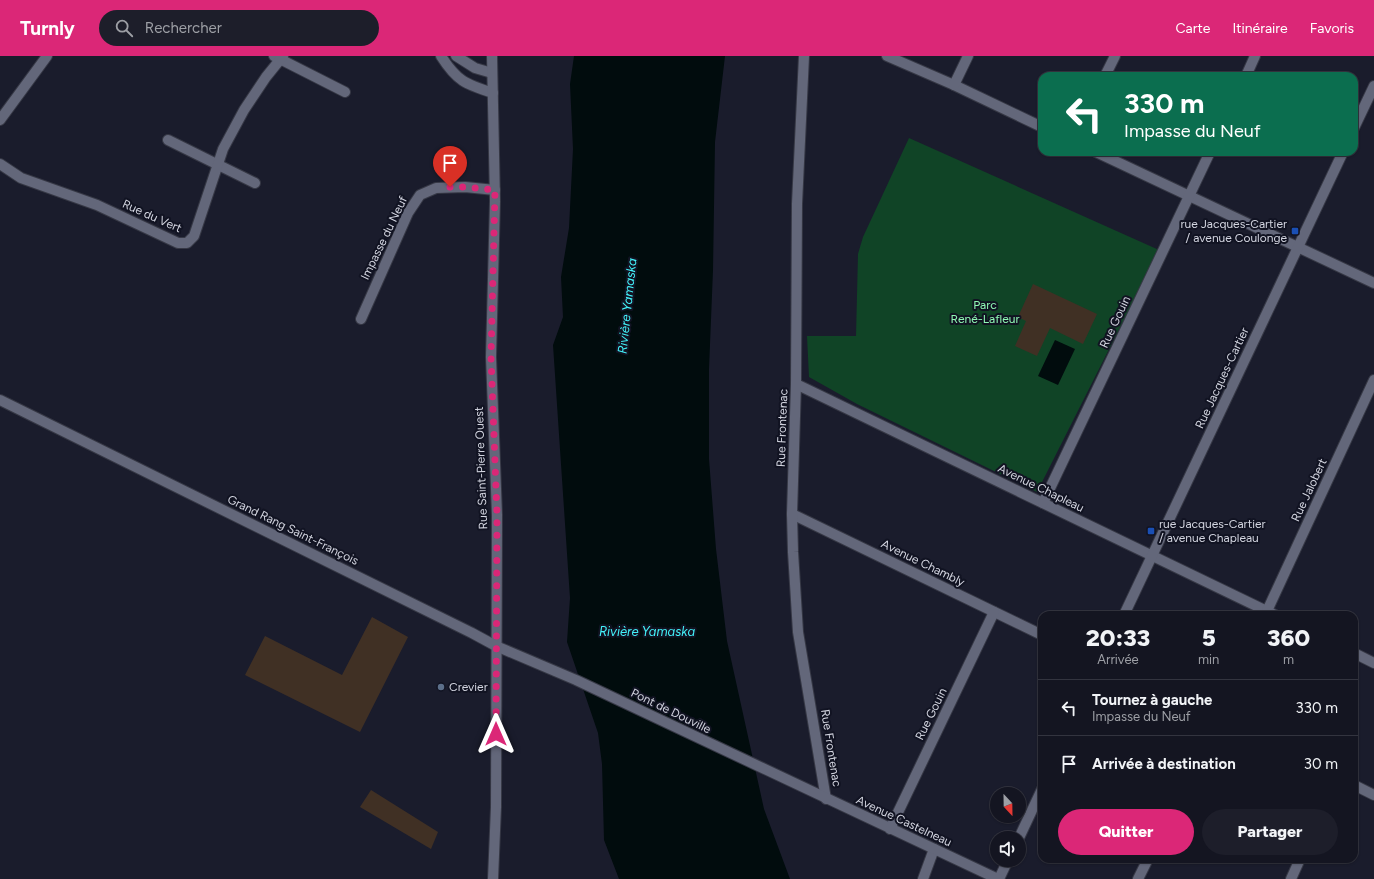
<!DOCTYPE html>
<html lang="fr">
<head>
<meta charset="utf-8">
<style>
  body { margin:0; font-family:Figtree,sans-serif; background:#1d1e2a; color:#f1f3f6; height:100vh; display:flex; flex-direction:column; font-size:15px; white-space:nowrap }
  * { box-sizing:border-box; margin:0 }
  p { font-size:13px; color:#9d9fa5 }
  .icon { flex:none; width:22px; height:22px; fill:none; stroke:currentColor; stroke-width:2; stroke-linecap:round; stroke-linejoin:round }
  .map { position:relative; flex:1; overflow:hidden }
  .sheet { position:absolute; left:1038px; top:555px; width:320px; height:252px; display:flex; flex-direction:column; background:#141521; border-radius:12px; box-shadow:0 1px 3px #0004,0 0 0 1px #33343f }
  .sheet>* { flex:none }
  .guide { position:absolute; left:1038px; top:16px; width:320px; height:84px; border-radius:12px; box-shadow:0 1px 3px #0004,0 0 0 1px #33343f; background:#0b6e4f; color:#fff; overflow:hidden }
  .needle { width:26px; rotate:158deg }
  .fabs { position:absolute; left:990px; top:731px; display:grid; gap:8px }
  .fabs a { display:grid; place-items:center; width:36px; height:36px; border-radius:50%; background:#141521; box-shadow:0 1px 3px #0004,0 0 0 1px #33343f; font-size:20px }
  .pin { position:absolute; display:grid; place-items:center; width:34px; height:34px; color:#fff; margin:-41px -17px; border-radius:50% 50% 50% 0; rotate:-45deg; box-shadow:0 0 4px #0007 }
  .pin .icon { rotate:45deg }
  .me { position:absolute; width:44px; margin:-22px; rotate:0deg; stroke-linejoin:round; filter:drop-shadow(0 0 3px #0008) }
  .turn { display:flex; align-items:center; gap:14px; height:84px; padding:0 20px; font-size:18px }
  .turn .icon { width:52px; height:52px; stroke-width:2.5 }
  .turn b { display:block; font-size:28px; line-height:34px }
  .eta { display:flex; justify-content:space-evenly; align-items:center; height:68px; text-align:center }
  .eta b { font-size:24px; font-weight:800; line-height:28px }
  .primary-button { display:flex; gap:8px; margin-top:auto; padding:8px 20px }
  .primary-button a { flex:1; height:46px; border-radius:24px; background:#db2777; color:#fff; font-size:16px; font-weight:800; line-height:46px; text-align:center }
  .primary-button a+a { background:#1d1e2a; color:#f1f3f6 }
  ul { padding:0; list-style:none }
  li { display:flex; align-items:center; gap:12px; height:56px; padding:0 20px; border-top:1px solid #33343f }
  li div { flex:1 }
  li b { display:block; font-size:15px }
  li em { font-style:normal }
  header { display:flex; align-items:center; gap:24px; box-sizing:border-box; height:56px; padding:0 20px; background:#db2777; color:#fff }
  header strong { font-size:19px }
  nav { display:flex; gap:22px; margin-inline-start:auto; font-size:14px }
  .search { width:280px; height:36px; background:#1d1e2a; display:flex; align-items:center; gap:10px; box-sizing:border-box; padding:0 14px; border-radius:22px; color:#9d9fa5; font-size:15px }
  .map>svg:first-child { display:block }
  .green { fill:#104426 }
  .water { fill:#010c0d }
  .building { fill:#403024 }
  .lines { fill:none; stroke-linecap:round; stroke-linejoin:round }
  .minor-casing { stroke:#363845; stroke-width:12 }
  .tertiary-casing { stroke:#363845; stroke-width:12 }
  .secondary-casing { stroke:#363845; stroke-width:12 }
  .minor { stroke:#63677a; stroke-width:10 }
  .tertiary { stroke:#63677a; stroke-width:10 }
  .secondary { stroke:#63677a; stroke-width:10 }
  .route { stroke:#db2777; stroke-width:7; stroke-dasharray:0 12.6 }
  .transit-dot { fill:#1a4fb4; stroke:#111322; stroke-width:1.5 }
  .service-dot { fill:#5c6f8a; stroke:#111322; stroke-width:1.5 }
  .labels { text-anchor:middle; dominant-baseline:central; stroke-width:4; stroke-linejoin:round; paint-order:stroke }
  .street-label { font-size:12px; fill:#d3d5e0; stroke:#111322 }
  .poi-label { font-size:12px; fill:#d3d5e0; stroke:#111322; text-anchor:start }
  .park-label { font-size:12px; fill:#90f9b5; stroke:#111322 }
  .water-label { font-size:13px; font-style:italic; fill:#43f2fa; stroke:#111322 }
</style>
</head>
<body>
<header>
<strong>Turnly</strong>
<div class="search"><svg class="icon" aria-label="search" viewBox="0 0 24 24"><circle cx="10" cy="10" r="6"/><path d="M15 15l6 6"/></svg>Rechercher</div>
<nav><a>Carte</a><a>Itinéraire</a><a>Favoris</a></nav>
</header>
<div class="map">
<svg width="1374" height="823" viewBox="0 0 1374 823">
  <rect width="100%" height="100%" fill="#1a1c2c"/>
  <polygon class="green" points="909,82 1159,194 1037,436 857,348 809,321 807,280 856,280 858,198 863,181"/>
  <g class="water">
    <polygon points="574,0 725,0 715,86 713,214 709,313 709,403 716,493 727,585 764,753 790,823 619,823 604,784 602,708 598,677 567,586 570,542 553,289 563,261 561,221 569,172 573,93 570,28"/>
    <polygon points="1055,284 1075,293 1058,329 1038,320"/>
  </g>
  <g class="building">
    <polygon points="1033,228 1097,258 1083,288 1050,272 1037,300 1015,290 1026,265 1018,261"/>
    <polygon points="372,561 408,581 360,676 245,619 265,580 342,619"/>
    <polygon points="371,734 438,776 431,793 360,751"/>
  </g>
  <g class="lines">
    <defs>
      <g id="minor">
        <polyline points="274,0 345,36"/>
        <path d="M441 0C457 25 465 28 493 37"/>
        <polyline points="456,0 475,12 492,17"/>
        <polyline points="887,0 954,29 1042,71"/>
        <polyline points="1105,20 1115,0"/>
        <polyline points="1246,20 1255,0"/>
        <polyline points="954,29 968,0"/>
        <polyline points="0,64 47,0"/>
        <polyline points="1354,72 1374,30"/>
        <polyline points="168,84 255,127"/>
        <polyline points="1096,96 1374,227"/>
        <polyline points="0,108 21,122 97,149 178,187 187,187 194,180 223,93 244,54 266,21 283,0"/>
        <polyline points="361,263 408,157 420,139 436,132 465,131 495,134"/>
        <polyline points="796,328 1275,559"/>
        <polyline points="1043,447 1210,96"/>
        <polyline points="792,458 1042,579"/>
        <polyline points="1267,555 1374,324"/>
        <polyline points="1124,559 1343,96"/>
        <polyline points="1354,597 1374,607"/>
        <polyline points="1354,729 1374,739"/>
        <polyline points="890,773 994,556"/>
        <polyline points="1019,782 1042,733"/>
        <polyline points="923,823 934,793"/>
        <polyline points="999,823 1008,804"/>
        <polyline points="1138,823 1148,803"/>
        <polyline points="1291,823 1300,803"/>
      </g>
      <polyline id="tertiary" points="492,0 495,145 491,301 497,459 496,751 493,823"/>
      <g id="secondary">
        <polyline points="804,0 797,148 796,328 792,458 793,496 798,576 826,743"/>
        <polyline points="0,344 472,577 496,590 576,624 998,823"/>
      </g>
    </defs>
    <use href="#minor" class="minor-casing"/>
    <use href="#tertiary" class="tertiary-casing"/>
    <use href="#secondary" class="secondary-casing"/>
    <use href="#minor" class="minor"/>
    <use href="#tertiary" class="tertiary"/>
    <use href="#secondary" class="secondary"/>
  </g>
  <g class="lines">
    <polyline class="route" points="450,131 465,131 495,134 491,301 497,459 496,678"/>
  </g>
  <g class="transit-dot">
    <rect x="1291" y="171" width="8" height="8" rx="2"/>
    <rect x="1147" y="471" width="8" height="8" rx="2"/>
  </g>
  <circle class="service-dot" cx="441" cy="631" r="4"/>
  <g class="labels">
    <g class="street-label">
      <text transform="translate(152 160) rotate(24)">Rue du Vert</text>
      <text transform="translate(384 182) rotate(-64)">Impasse du Neuf</text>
      <text transform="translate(1115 266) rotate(-65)">Rue Gouin</text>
      <text transform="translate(1222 322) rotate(-65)">Rue Jacques-Cartier</text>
      <text transform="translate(782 372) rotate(-88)">Rue Frontenac</text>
      <text transform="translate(481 412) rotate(-92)">Rue Saint-Pierre Ouest</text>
      <text transform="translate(1041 432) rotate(26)">Avenue Chapleau</text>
      <text transform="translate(1309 434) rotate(-65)">Rue Jalobert</text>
      <text transform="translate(293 474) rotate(26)">Grand Rang Saint-François</text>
      <text transform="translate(923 507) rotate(26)">Avenue Chambly</text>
      <text transform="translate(671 655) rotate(26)">Pont de Douville</text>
      <text transform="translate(931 658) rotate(-64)">Rue Gouin</text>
      <text transform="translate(831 692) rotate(81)">Rue Frontenac</text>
      <text transform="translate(904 765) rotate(25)">Avenue Castelneau</text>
    </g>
    <g class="poi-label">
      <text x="1287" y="168" text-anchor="end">rue Jacques-Cartier<tspan x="1287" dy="14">/ avenue Coulonge</tspan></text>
      <text x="1159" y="468">rue Jacques-Cartier<tspan x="1159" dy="14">/ avenue Chapleau</tspan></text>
      <text x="449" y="631">Crevier</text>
    </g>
    <g class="park-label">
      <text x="985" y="249">Parc<tspan x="985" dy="14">René-Lafleur</tspan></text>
    </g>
    <g class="water-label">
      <text transform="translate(627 250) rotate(-84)">Rivière Yamaska</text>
      <text x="647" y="575">Rivière Yamaska</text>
    </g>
  </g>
</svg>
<div class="fabs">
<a><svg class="needle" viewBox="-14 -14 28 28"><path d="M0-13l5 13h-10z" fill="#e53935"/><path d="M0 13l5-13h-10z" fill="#9d9fa5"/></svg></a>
<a><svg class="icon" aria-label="sound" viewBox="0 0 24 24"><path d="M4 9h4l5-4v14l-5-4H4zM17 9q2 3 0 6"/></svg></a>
</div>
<div class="pin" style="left:450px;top:131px;background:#d93025"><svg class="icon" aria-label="arrive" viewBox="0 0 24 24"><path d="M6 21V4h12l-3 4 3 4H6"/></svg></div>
<svg class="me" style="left:496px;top:678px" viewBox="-20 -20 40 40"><path d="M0-17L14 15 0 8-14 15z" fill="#db2777" stroke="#fff" stroke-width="4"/></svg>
<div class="guide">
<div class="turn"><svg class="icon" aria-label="left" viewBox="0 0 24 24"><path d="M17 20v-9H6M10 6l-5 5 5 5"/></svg><div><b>330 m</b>Impasse du Neuf</div></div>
</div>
<section class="sheet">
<div class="eta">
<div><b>20:33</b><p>Arrivée</p></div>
<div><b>5</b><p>min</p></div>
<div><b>360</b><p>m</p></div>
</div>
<ul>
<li><svg class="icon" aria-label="left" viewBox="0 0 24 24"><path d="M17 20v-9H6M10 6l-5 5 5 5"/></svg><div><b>Tournez à gauche</b><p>Impasse du Neuf</p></div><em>330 m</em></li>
<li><svg class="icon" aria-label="arrive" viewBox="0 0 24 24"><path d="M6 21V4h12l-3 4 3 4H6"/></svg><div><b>Arrivée à destination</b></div><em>30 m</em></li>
</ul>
<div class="primary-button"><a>Quitter</a><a>Partager</a></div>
</section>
</div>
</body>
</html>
